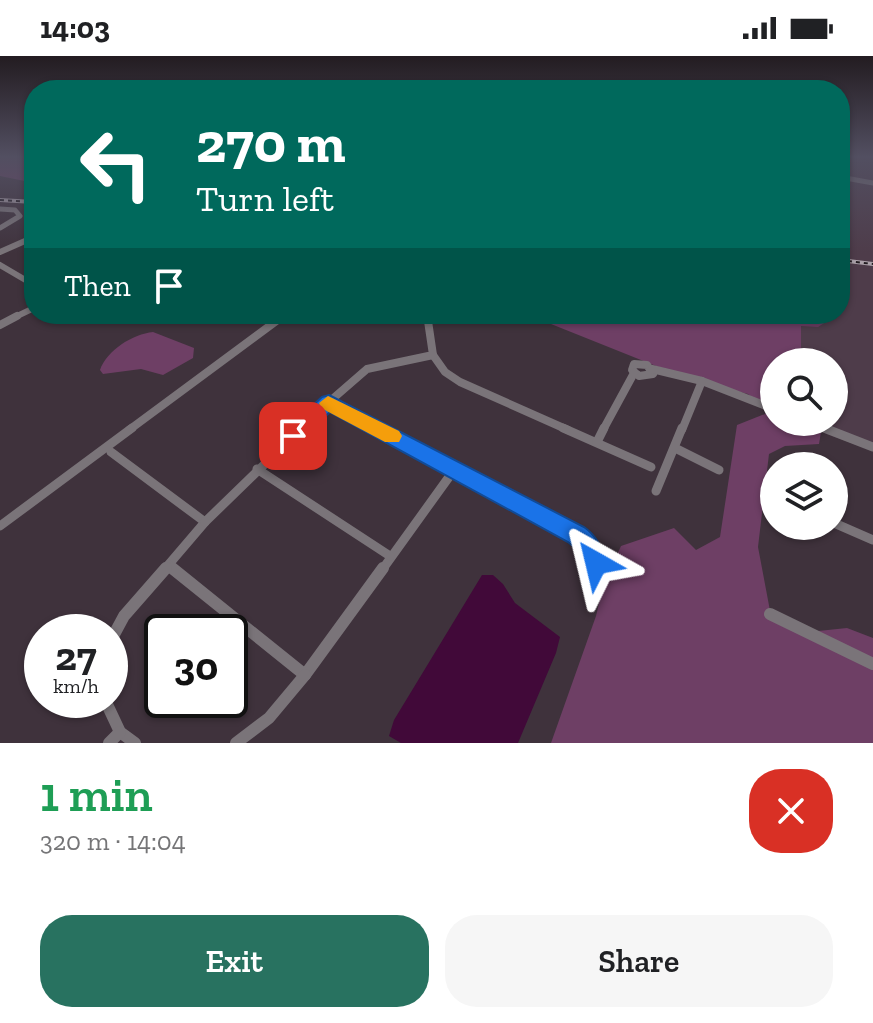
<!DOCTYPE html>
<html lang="en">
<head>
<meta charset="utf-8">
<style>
  body { margin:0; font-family:"Zilla Slab",serif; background:#f6f6f6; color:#202124; height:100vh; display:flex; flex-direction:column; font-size:30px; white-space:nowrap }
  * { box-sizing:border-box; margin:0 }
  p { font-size:26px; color:#757577 }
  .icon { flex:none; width:44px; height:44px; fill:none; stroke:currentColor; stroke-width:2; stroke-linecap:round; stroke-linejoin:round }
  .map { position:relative; height:687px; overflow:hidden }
  .side { display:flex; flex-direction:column; background:#fff; flex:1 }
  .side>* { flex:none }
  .hud { position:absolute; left:24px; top:24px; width:826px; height:244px; border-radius:32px; box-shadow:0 2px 6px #0004; background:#00695c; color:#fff; overflow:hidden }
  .tools { position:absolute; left:760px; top:292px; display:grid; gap:16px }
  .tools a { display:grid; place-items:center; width:88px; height:88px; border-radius:50%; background:#fff; box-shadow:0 2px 6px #0004; font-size:40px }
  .speed { position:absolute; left:24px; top:558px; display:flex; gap:16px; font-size:40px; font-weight:700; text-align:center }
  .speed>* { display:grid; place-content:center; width:104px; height:104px; border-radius:50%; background:#fff; box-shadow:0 2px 6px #0004; line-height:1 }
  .speed small { font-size:20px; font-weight:400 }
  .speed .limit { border:4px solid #111; border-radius:12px; background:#fff; color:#111 }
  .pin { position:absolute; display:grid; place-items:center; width:68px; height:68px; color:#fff; margin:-34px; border-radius:16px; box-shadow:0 4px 12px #0006 }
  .me { position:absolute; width:88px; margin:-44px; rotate:323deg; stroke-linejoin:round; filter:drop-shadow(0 0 6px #0008) }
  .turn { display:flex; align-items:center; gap:28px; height:168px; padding:0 40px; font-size:36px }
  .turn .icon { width:104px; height:104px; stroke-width:2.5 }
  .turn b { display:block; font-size:56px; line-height:68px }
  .then { display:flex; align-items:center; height:76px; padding:0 40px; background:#0003; gap:16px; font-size:30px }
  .round { display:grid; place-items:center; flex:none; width:84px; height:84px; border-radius:32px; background:#f6f6f6 }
  .summary { display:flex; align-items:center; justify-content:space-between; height:136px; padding:0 40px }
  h1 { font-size:48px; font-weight:600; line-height:60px; color:#1e9e55 }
  .button { display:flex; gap:16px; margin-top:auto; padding:16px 40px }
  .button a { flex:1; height:92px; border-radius:32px; background:#287260; color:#fff; font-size:32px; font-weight:600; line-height:92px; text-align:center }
  .button a+a { background:#f6f6f6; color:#202124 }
  .status { display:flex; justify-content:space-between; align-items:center; height:56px; padding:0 40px; background:#fff; direction:ltr }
  .status svg { height:22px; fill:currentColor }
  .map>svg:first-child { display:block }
  .built { fill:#4e3c4a }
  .green { fill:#6e3f65 }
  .water { fill:#410939 }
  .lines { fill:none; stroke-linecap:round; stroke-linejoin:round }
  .minor-far4 { stroke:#7a7479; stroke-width:5 }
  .minor-far3 { stroke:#7a7479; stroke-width:6 }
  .minor-far2 { stroke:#7a7479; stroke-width:8 }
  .minor-far1 { stroke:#7a7479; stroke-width:9 }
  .minor { stroke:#7a7479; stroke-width:12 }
  .rail-casing { stroke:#aba1a9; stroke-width:4 }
  .rail { stroke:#221c21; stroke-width:2; stroke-dasharray:4; stroke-linecap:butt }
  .route { fill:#1a73e8; stroke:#114b97; stroke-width:2 }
  .slow { fill:#f59e0b }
</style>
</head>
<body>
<div class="status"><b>14:03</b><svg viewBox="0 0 49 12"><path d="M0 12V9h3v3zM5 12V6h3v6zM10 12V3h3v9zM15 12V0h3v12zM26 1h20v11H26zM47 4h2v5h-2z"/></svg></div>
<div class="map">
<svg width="873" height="687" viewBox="0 0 873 687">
  <rect width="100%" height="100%" fill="#3f323c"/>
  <polygon class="built" points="840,101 873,101 873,395 821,376 828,366 834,366 837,352 834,343 834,306 815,306 801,300 801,269 818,270 832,262 832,258 840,258"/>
  <g class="green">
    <polygon points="0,101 34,101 34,127 0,120"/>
    <polygon points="832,258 832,262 818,271 801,270 801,300 815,306 774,306 774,366 828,366 821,376 819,388 785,390 769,398 758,491 771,560 799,577 847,572 873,582 873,687 551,687 596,560 604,527 621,490 674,472 696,494 720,481 737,369 770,356 748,338 686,322 526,258"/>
    <path d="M153 276 194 292 193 302 163 319 141 313 103 318 100 314C107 294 133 278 153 276Z"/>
  </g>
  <polygon class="water" points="482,519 493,519 503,528 515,547 560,581 556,597 518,687 401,687 389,680 394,664"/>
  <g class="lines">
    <g class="minor-far4">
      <polyline points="840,121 873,127"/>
      <polyline points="0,153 15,154 20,160 0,172"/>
    </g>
    <g class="minor-far3">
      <polyline points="0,196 34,181"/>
      <polyline points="0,209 34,229"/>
      <polyline points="13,262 34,252"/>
      <polyline points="280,262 286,258"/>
      <polyline points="430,262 434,258"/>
    </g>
    <g class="minor-far2">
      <polyline points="0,269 17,260"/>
      <polyline points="433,299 445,316 460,326 568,374"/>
      <polygon points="634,308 647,309 653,318 639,320 632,314"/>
      <polyline points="652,313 702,325 774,353"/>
      <polyline points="329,346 367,313 433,299 428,265 432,260"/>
      <polyline points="809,366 830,374"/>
      <polyline points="129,374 283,260"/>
      <polyline points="300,374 329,346 381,374"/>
      <polyline points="603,374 634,317"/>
      <polyline points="682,374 702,325"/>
    </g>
    <g class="minor-far1">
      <polyline points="377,372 454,414 382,514"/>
      <polyline points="563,372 651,411"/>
      <polyline points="824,372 873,391"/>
      <polyline points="597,386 604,372"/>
      <polyline points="675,392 719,414"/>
      <polyline points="111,396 205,466 164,514"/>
      <polyline points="257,413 390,500"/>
      <polyline points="454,414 576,478 586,486 596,507"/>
      <polyline points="656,435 682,372"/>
      <polyline points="768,437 774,440"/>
      <polyline points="205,466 302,372"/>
      <polyline points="834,467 873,484"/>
      <polyline points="0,470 132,372"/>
      <polyline points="169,509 175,514"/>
    </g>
    <g class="minor">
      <polyline points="172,512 305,619 383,512"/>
      <polyline points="770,558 873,608"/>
      <polyline points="110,586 124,560 166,512"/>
      <polyline points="105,644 120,676 135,687"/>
      <polyline points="109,687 120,676"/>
      <polyline points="236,687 269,662 305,619"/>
    </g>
    <defs>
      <g id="rail">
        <polyline points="0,144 34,146"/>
        <polyline points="840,204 873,208"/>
      </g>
    </defs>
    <use href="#rail" class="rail-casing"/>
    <use href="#rail" class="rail"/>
  </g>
  <linearGradient id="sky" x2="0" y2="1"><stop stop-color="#231c21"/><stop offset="0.51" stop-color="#524f61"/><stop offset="1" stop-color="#524f61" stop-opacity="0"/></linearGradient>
  <rect width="873" height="197" fill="url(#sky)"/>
  <path class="route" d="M329 339 584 471C597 480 602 493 608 507L605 516 596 519 588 516 578 494 568 486 330 356 299 385H286L283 380 286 374 322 341Z"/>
  <polygon class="slow" points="328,340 399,375 402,380 399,386 385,386 321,352 319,347"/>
</svg>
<div class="tools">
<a><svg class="icon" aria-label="search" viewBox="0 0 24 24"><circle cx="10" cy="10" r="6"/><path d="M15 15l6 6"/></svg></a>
<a><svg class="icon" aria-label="layers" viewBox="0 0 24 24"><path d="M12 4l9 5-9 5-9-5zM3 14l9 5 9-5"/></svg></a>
</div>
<div class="speed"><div>27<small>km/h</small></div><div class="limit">30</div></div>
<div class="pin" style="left:293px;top:380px;background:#d93025"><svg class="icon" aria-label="arrive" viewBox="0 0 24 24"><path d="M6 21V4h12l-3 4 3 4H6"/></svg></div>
<svg class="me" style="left:596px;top:507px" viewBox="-20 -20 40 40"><path d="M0-17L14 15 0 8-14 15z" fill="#1a73e8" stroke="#fff" stroke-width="4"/></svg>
<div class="hud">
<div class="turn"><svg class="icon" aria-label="left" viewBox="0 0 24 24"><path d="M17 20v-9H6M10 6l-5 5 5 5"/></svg><div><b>270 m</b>Turn left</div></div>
<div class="then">Then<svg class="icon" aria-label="arrive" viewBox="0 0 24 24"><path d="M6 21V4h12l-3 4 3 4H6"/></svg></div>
</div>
</div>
<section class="side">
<div class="summary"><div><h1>1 min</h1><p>320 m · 14:04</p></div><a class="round" style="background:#d93025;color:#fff"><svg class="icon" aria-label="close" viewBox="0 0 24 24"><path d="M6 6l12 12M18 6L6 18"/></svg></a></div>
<div class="button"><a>Exit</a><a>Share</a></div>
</section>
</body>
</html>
